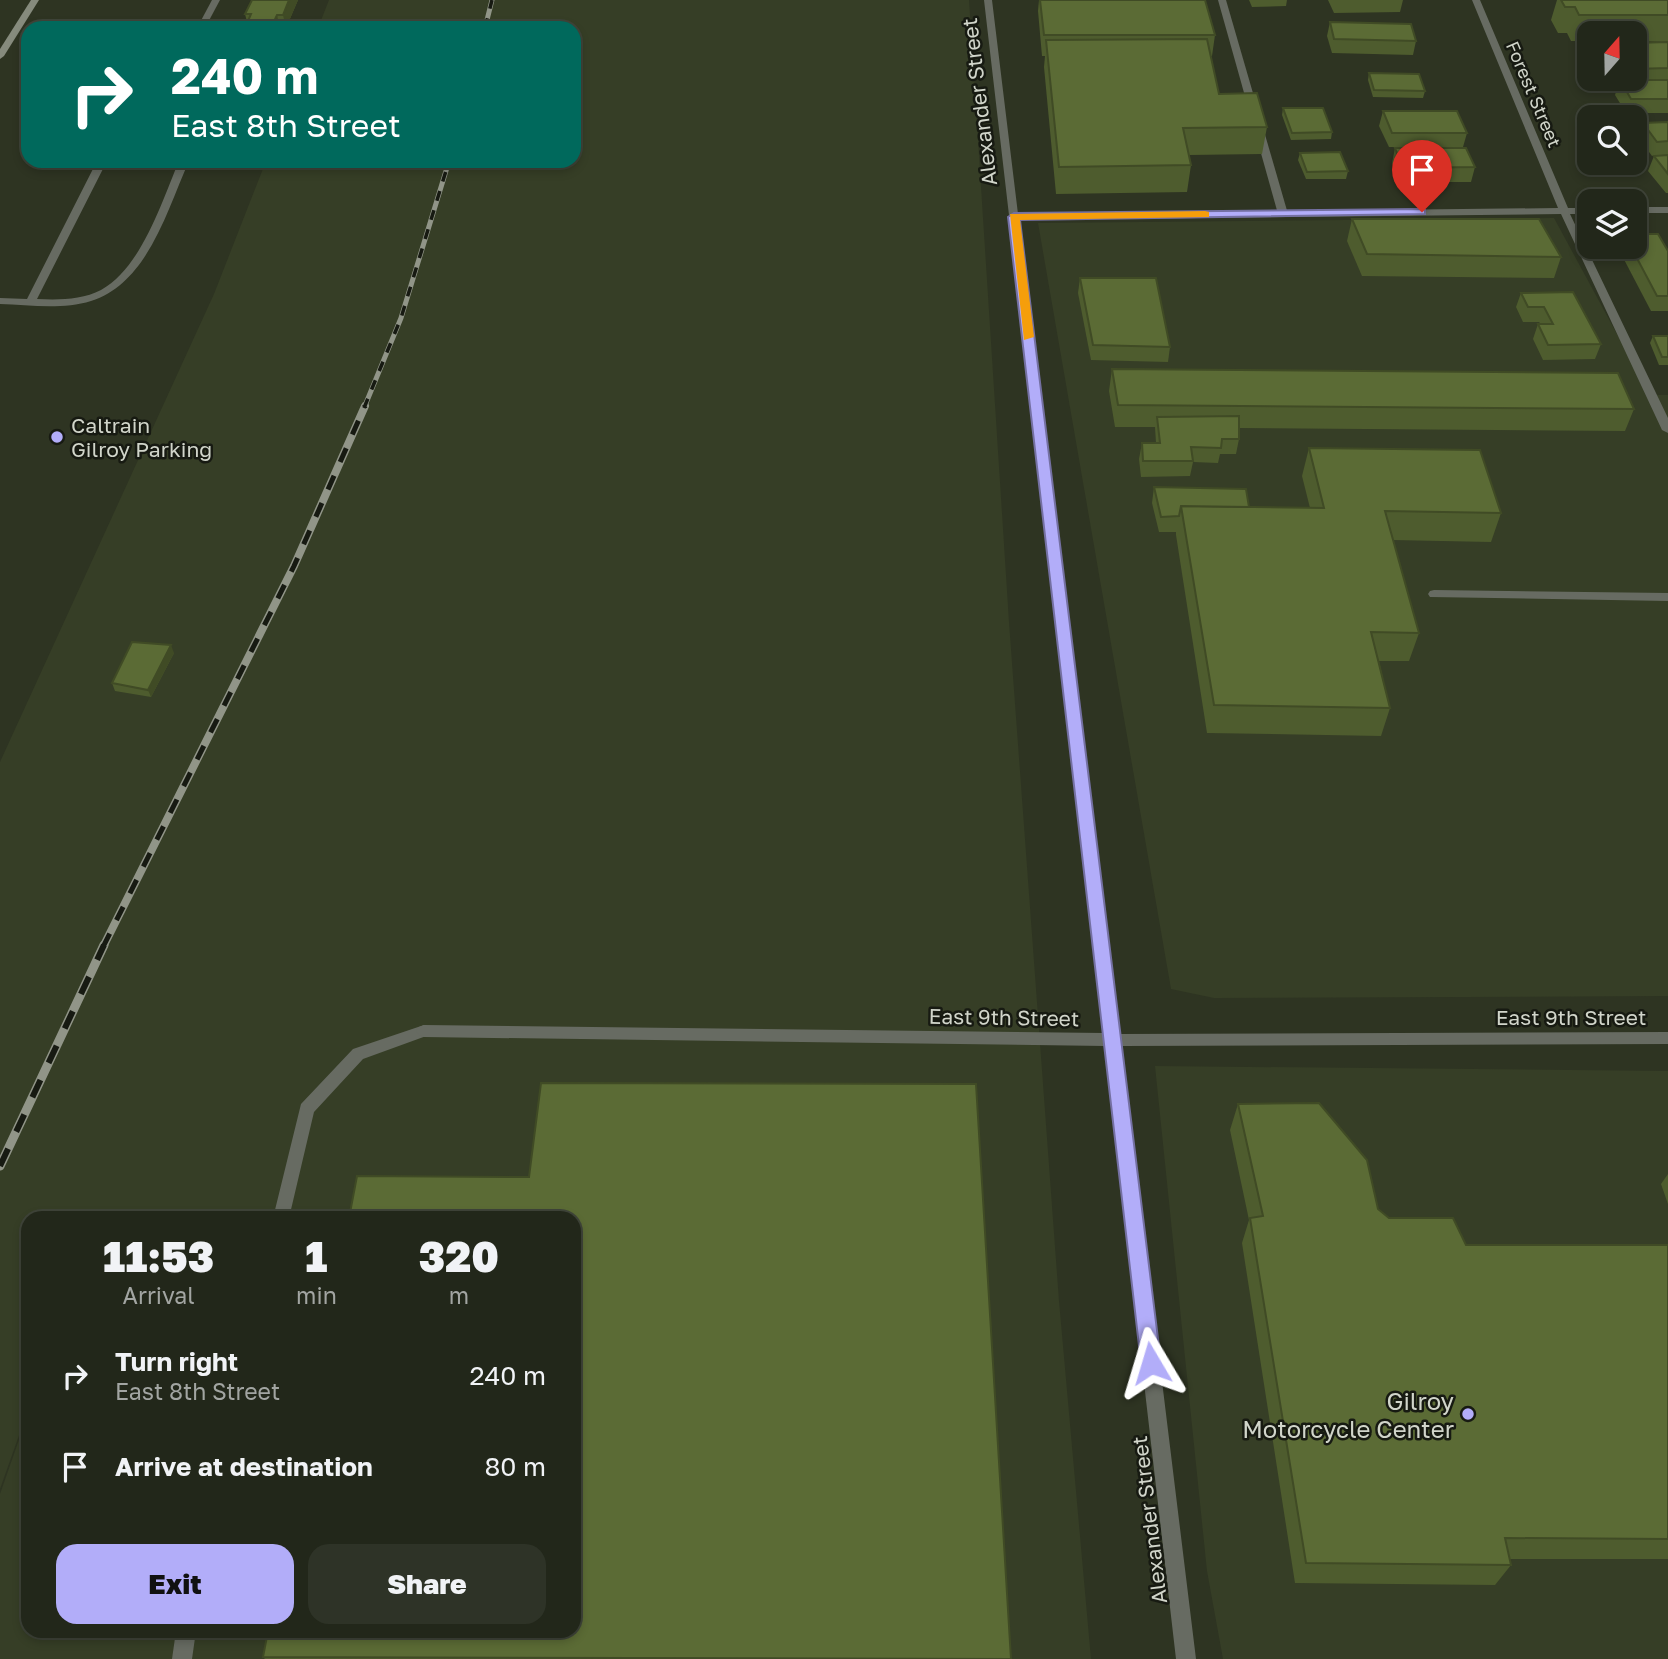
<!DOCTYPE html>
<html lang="en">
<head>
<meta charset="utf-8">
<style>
  body { margin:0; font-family:"Golos Text",sans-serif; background:#2e3327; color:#f1f3f6; height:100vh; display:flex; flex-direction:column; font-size:26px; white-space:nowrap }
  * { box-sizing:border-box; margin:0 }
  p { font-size:23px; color:#a2a5a2 }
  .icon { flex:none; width:38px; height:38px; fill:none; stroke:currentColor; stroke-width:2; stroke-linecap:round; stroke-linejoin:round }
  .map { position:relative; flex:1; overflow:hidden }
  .drawer { position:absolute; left:21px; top:1211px; width:560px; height:427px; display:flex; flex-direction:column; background:#22271a; border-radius:21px; box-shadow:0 4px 10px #0003,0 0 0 2px #3f4439 }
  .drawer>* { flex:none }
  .hud { position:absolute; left:21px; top:21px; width:560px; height:147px; border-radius:21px; box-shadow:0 4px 10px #0003,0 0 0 2px #3f4439; background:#00695c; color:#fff; overflow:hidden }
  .needle { width:46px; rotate:20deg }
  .controls { position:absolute; left:1577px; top:21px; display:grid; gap:14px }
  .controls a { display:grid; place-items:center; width:70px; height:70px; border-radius:14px; background:#22271a; box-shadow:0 4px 10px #0003,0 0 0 2px #3f4439; font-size:35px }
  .pin { position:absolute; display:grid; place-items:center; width:60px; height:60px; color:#fff; margin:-72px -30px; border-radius:50% 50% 50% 0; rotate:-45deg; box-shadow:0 0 7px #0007 }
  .pin .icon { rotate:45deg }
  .me { position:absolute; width:77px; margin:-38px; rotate:353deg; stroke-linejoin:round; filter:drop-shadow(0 0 5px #0008) }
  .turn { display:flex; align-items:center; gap:24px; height:147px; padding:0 35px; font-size:32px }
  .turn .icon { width:91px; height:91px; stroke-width:2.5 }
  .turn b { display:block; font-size:49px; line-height:60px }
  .eta { display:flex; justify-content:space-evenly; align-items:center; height:119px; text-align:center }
  .eta b { font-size:42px; font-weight:800; line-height:49px }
  .button { display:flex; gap:14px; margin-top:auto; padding:14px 35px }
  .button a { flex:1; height:80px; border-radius:21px; background:#b2adf9; color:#111; font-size:28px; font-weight:800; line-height:80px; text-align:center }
  .button a+a { background:#2e3327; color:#f1f3f6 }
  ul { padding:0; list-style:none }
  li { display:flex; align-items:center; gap:21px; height:91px; padding:0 35px }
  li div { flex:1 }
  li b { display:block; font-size:26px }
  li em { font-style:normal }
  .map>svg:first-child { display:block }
  .built { fill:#363e26 }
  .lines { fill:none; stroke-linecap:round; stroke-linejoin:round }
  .service { fill:#676b62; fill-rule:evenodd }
  .minor { fill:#676b62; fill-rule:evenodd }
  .secondary { fill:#868b7d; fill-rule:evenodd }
  .rail-far2-casing { stroke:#919588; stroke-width:5 }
  .rail-far1-casing { stroke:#919588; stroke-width:8 }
  .rail-casing { stroke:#919588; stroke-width:9 }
  .rail-far2 { stroke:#171a12; stroke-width:3.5; stroke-dasharray:10; stroke-linecap:butt }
  .rail-far1 { stroke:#171a12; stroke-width:5; stroke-dasharray:15; stroke-linecap:butt }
  .rail { stroke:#171a12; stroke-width:6; stroke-dasharray:19; stroke-linecap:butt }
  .wall { fill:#4e5c2e }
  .shaded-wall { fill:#404b25 }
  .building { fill:#5b6b35; stroke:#404b25; stroke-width:2 }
  .route { fill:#b2adf9; stroke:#7470a2; stroke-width:2 }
  .slow { fill:#f59e0b }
  .poi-dot { fill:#b2adf9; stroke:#171a12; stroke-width:2.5 }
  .labels { text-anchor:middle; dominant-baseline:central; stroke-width:5; stroke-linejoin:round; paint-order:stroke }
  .far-street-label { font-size:18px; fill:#d1d5ca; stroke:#171a12 }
  .street-label { font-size:21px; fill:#d1d5ca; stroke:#171a12 }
  .poi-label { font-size:21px; fill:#d1d5ca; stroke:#171a12; text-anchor:start }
  .near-poi-label { font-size:24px; fill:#d1d5ca; stroke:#171a12; text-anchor:end }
</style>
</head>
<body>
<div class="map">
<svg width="1668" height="1659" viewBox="0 0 1668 1659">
  <rect width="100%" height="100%" fill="#2e3422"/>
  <g class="built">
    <polygon points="329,0 969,0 1009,622 1059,1301 1091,1659 0,1659 0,1494 28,1414 28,1631 574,1631 574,1218 28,1218 28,1410 0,1489 0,762 214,294 266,161 574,161 574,28 318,28"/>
    <polygon points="1554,218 1650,395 1668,395 1668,996 1214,998 1171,989 1038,223"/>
    <polygon points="1155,1066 1668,1071 1668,1659 1223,1659 1207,1571"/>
  </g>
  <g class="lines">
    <g class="service">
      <polygon points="212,0 220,0 205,28 197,28"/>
      <polygon points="1218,0 1226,0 1288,214 1286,216 1278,214"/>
      <path d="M97 161H107L37 299C58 300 82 300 101 290 142 267 162 201 179 161H189C167 210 148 283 91 301 62 310 29 305 0 304V298L27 299Z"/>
      <polygon points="1434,590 1668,593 1668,601 1430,597 1428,594 1430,591"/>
      <polygon points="424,1025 429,1027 432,1031 429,1035 363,1059 314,1112 289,1218 273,1218 301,1104 353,1049"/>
      <polygon points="176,1631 196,1631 192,1659 172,1659"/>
    </g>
    <g class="minor">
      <polygon points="984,0 992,0 1018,214 1558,208 1472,0 1480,0 1568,208 1589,208 1589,214 1570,214 1668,418 1668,433 1662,430 1561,214 1019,220 1119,1034 1668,1032 1668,1044 1121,1046 1196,1659 1176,1659 1105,1046 424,1037 419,1035 416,1031 419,1027 424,1025 1104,1033"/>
      <rect x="1634" y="207" width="34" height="6"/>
    </g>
    <polygon class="secondary" points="31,0 39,0 4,56 0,59 0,49"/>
    <defs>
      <g id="rail-far2">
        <polyline points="485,28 492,0"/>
        <polyline points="364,408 401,318 449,161"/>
      </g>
      <polyline id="rail-far1" points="103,947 294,566 365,406"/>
      <polyline id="rail" points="0,1166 104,945"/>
    </defs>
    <use href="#rail-far2" class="rail-far2-casing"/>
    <use href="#rail-far1" class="rail-far1-casing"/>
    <use href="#rail" class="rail-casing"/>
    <use href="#rail-far2" class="rail-far2"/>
    <use href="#rail-far1" class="rail-far1"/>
    <use href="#rail" class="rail"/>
  </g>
  <g class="wall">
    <polygon points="252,0 298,0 286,28 245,28 247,22 245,14"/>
    <polygon points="1039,0 1205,0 1215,35 1212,56 1211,56 1219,94 1267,127 1262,154 1189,155 1191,165 1187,192 1056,194 1044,67 1045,56 1042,56 1038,11"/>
    <polygon points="1249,0 1287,0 1286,6 1252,7"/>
    <polygon points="1328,0 1403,0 1400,12 1334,13"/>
    <polygon points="1557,0 1668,0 1668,42 1634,41 1634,33 1589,33 1589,41 1571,41 1567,33 1558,33 1551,20"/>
    <polygon points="1330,22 1416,41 1413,55 1332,53 1327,36"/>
    <polygon points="1668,42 1668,113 1626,113 1615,95 1619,83 1602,84 1599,79 1634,79 1634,43"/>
    <polygon points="1589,45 1589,65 1585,59"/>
    <polygon points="1369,73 1425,91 1423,98 1373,97 1368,80"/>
    <polygon points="1283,108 1332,132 1331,139 1291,140 1282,115"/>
    <polygon points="1383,111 1467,133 1463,147 1389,147 1379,126"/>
    <polygon points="1668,122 1668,193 1666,193 1648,171 1654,156 1662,156 1652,156 1638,137 1643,123"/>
    <polygon points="1395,148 1475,167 1471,182 1400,182 1392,163"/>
    <polygon points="1300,153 1348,171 1346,179 1306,179 1298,160"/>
    <polygon points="1352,219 1561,257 1554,278 1362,276 1347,241"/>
    <polygon points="1619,247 1634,247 1668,251 1668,311 1651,311 1618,248"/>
    <polygon points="1080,278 1170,347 1168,362 1091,360 1078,293"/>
    <polygon points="1573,292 1601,344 1595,359 1543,360 1533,339 1538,324 1541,324 1539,322 1523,322 1516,307 1521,293"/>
    <polygon points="1653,336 1668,336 1668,365 1659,365 1650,343"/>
    <polygon points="1112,369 1634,409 1625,431 1239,428 1239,439 1236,454 1220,454 1218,463 1193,462 1190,476 1141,477 1139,459 1142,443 1156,443 1155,427 1115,427 1109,391"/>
    <polygon points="1309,448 1501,513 1491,542 1393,540 1419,633 1409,661 1379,661 1390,708 1381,736 1207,733 1176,535 1176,532 1159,532 1152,503 1154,487 1249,507 1310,508 1302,476"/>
    <polygon points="174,653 151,697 115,691 112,683"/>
    <polygon points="1238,1104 1389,1218 1466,1245 1668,1245 1668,1559 1510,1559 1511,1565 1495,1585 1295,1583 1242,1243 1249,1220 1230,1130"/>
    <polygon points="1668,1174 1668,1204 1661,1184"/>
    <polygon points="263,1657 1011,1659 265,1659"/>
  </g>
  <g class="shaded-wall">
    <polygon points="289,0 298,0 286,28 283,15"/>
    <polygon points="277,15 280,28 271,28"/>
    <polygon points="171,645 174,653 151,697 148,690"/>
  </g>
  <g class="building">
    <polygon points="252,0 289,0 283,15 277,15 271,28 245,28 251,14 245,14"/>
    <polygon points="1040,0 1205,0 1215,35 1044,35"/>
    <polygon points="1561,0 1668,0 1668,15 1579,15 1575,7 1565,7"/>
    <polygon points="1330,22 1411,24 1416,41 1334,39"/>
    <polygon points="1207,39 1219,94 1257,93 1267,127 1183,128 1191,165 1059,167 1046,40"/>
    <polygon points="1668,42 1668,68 1634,69 1634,43"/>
    <polygon points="1369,73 1419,74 1425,91 1374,90"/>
    <polygon points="1620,80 1668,80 1668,99 1631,99"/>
    <polygon points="1283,108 1323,108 1332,132 1292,133"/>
    <polygon points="1383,111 1457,111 1467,133 1392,133"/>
    <polygon points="1668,122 1668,141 1657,142 1643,123"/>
    <polygon points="1395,148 1466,148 1475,167 1403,168"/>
    <polygon points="1340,152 1348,171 1307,172 1300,153"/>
    <polygon points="1668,155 1668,174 1654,156"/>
    <polygon points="1352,219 1539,219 1561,257 1367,254"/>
    <polygon points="1634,234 1658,234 1668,251 1668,296 1657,296 1631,247 1634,247"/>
    <polygon points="1080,278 1156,278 1170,347 1093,345"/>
    <polygon points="1573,292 1601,344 1548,345 1538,324 1553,324 1544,307 1528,307 1521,293"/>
    <polygon points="1653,336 1668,336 1668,357 1662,357"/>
    <polygon points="1112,369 1618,373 1634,409 1118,405"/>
    <polygon points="1239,416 1239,439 1222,439 1221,448 1191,447 1193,461 1143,461 1142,443 1160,443 1157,417"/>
    <polygon points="1309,448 1480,450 1501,513 1385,511 1419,633 1371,632 1390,708 1214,705 1181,506 1324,508"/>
    <polygon points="1154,487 1246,489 1249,507 1181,506 1179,516 1161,517"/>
    <polygon points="132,642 171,645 148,690 112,683"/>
    <polygon points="541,1083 976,1084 1011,1659 263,1657 268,1631 574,1631 574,1218 349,1218 357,1176 529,1177"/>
    <polygon points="1319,1103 1367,1160 1378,1209 1389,1218 1453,1218 1466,1245 1668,1245 1668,1539 1505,1538 1511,1565 1306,1563 1250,1218 1263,1216 1238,1104"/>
  </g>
  <polygon class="route" points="1422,209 1425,210 1425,214 1020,220 1161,1363 1158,1370 1151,1372 1144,1370 1141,1363 1008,217 1014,213"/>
  <polygon class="slow" points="1205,211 1209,212 1209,217 1020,220 1034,337 1024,340 1010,214"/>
  <g class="poi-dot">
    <circle cx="57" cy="437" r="7"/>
    <circle cx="1468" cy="1414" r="7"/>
  </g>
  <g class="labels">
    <g class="far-street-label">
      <text transform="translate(1534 94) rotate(67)">Forest Street</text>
    </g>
    <g class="street-label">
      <text transform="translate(979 102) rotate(-97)">Alexander Street</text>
      <text transform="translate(1004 1017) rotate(1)">East 9th Street</text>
      <text x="1571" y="1017">East 9th Street</text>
      <text transform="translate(1149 1520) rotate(-97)">Alexander Street</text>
    </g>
    <g class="poi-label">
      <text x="71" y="425">Caltrain<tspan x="71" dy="24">Gilroy Parking</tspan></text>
    </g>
    <g class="near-poi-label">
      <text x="1454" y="1400">Gilroy<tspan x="1454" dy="28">Motorcycle Center</tspan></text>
    </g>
  </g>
</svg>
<div class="controls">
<a><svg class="needle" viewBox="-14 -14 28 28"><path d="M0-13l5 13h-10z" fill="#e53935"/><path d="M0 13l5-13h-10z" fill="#a2a5a2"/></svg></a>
<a><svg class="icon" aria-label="search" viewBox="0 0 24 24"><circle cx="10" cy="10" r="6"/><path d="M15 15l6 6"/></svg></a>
<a><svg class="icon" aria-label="layers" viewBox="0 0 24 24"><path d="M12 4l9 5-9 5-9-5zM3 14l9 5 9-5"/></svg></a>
</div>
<div class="pin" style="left:1422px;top:212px;background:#d93025"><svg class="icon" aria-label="arrive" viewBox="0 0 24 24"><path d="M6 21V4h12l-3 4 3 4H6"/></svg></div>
<svg class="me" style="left:1151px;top:1363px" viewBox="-20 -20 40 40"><path d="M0-17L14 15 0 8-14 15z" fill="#b2adf9" stroke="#fff" stroke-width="4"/></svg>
<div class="hud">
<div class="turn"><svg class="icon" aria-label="right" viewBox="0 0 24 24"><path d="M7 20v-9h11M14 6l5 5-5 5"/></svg><div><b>240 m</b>East 8th Street</div></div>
</div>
<section class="drawer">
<div class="eta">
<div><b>11:53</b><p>Arrival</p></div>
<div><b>1</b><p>min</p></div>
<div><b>320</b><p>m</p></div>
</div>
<ul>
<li><svg class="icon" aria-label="right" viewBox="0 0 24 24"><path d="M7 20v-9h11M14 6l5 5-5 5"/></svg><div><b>Turn right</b><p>East 8th Street</p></div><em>240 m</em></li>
<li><svg class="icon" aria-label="arrive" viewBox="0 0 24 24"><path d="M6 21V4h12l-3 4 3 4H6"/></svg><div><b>Arrive at destination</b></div><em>80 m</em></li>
</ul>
<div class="button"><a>Exit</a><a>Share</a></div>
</section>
</div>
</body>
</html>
